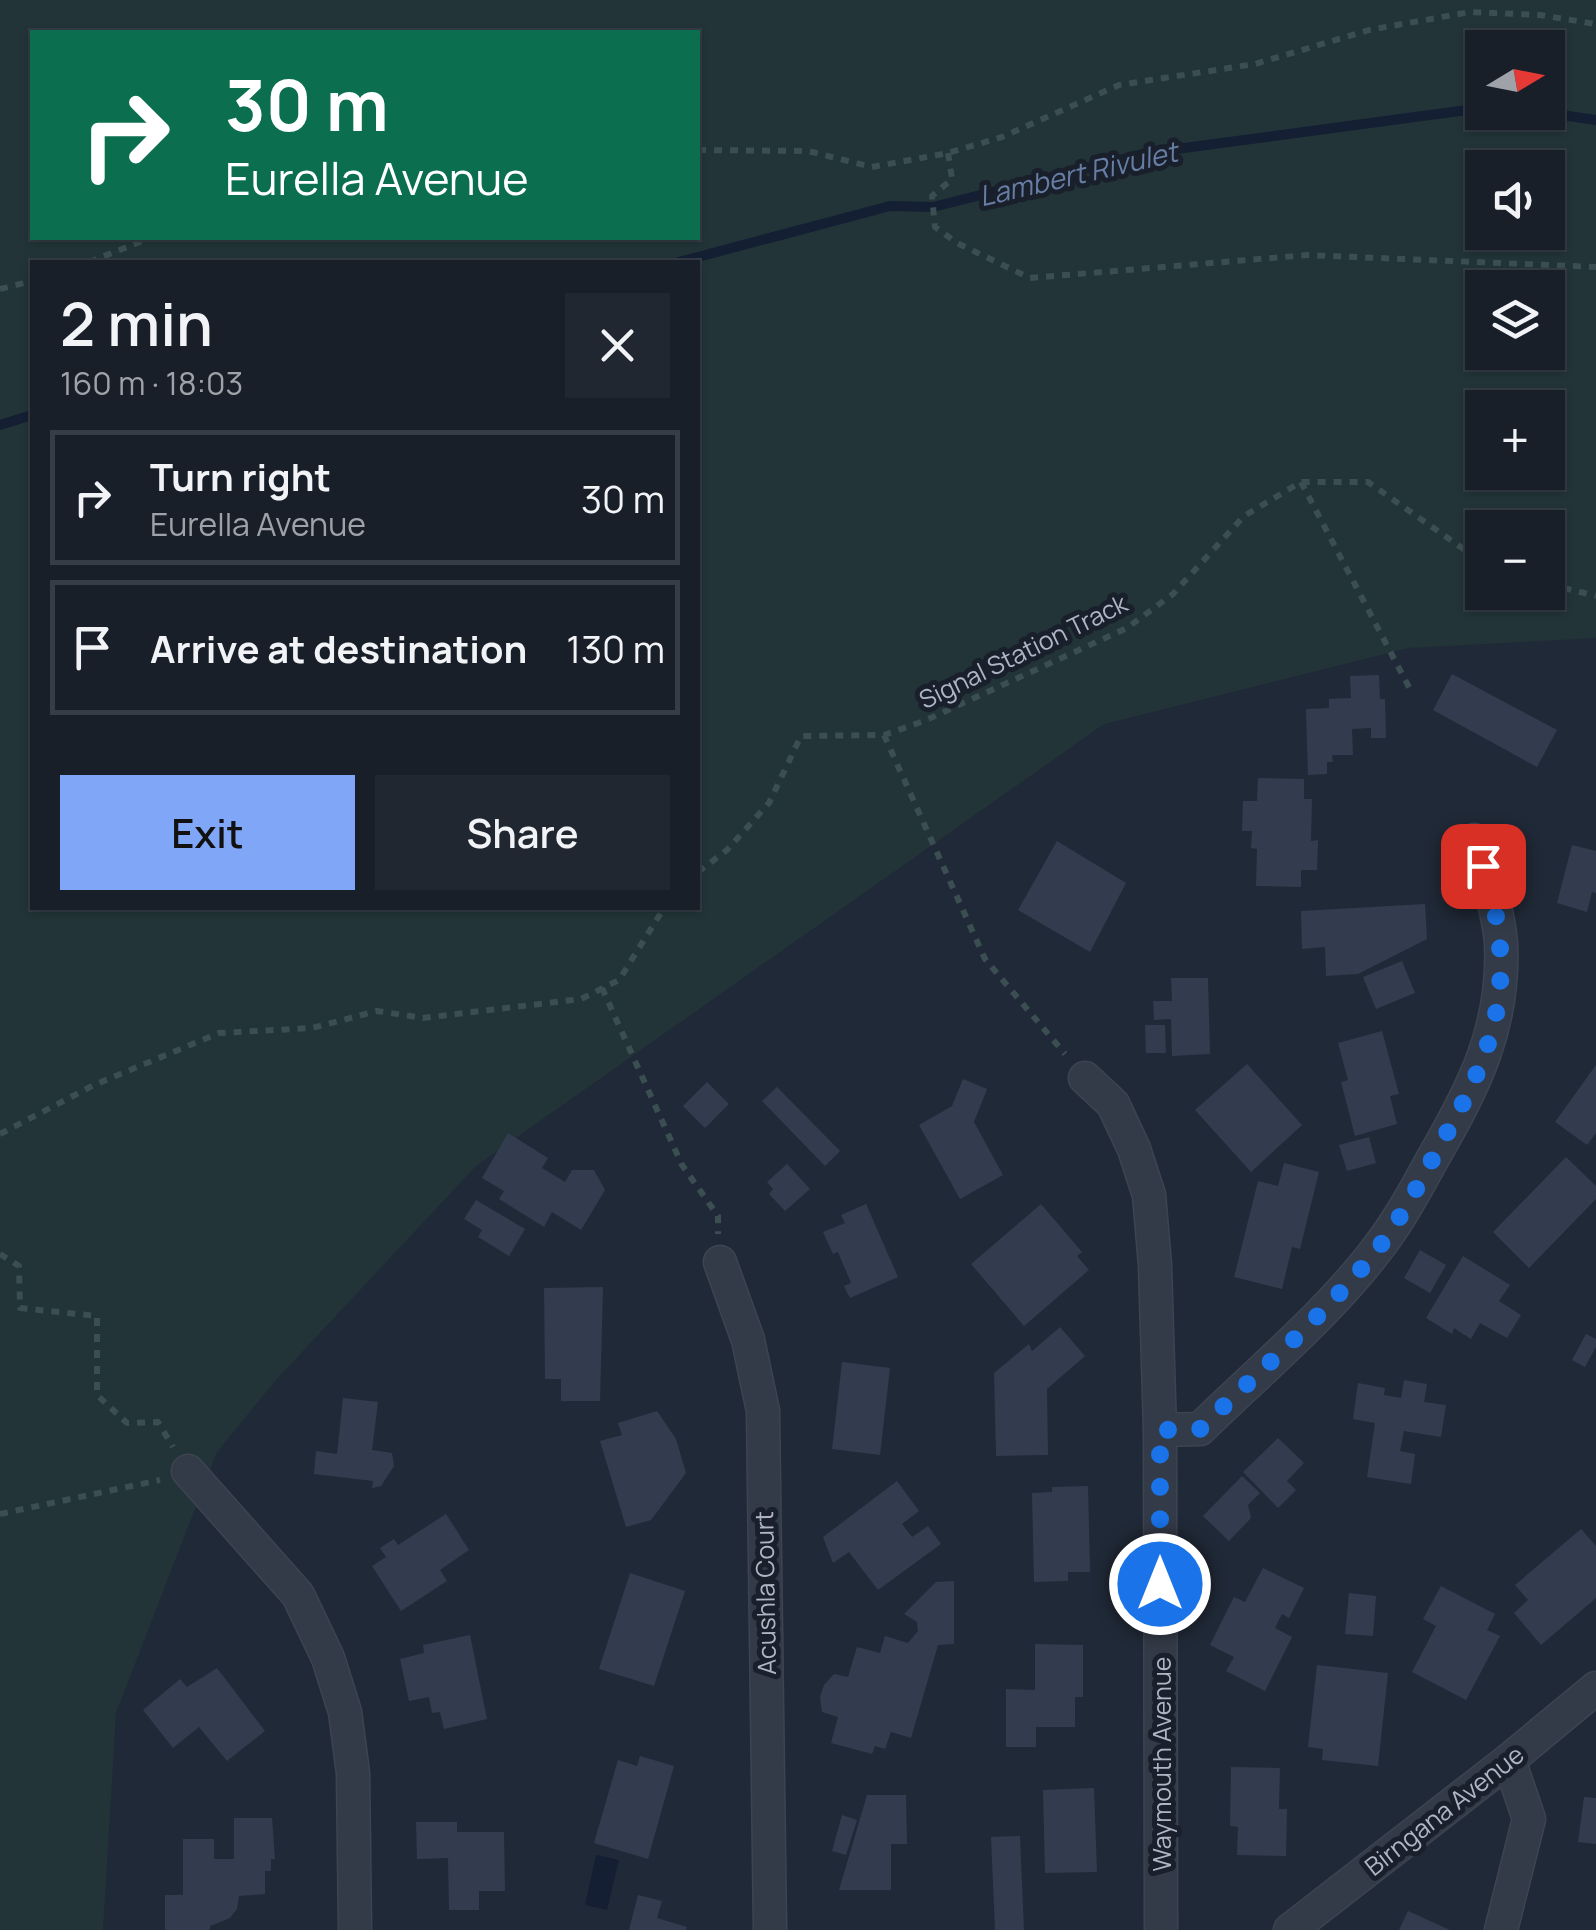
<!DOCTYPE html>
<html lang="en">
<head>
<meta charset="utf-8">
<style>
  body { margin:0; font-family:Manrope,sans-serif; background:#212731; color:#f1f3f6; height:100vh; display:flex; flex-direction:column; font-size:38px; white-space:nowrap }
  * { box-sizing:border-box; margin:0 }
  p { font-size:32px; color:#9fa2a8 }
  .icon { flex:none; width:55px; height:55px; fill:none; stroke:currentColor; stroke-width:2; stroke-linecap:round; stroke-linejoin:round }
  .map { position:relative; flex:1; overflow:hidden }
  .details { position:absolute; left:30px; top:260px; width:670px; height:650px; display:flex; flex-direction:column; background:#181f29; border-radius:0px; box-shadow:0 2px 8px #0004,0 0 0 2px #363d46 }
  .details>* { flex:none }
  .banner { position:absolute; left:30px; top:30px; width:670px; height:210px; border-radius:0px; box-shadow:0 2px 8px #0004,0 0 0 2px #363d46; background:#0b6e4f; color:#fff; overflow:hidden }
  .needle { width:65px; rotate:80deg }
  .buttons { position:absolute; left:1465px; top:30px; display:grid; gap:20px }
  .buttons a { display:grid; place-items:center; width:100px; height:100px; border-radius:0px; background:#181f29; box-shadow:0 2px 8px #0004,0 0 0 2px #363d46; font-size:50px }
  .pin { position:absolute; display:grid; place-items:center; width:85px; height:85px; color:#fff; margin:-42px; border-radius:20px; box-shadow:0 5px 15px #0006 }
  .me { position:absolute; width:110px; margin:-55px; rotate:0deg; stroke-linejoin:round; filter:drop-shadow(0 0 8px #0008) }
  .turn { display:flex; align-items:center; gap:35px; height:210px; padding:0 30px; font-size:45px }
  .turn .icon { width:130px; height:130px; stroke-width:2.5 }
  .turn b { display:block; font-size:70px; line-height:85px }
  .round { display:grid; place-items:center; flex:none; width:105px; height:105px; border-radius:0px; background:#212731 }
  .summary { display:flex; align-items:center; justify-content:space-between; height:170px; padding:0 30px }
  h1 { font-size:60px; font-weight:600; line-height:75px }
  .action { display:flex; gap:20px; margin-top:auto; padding:20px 30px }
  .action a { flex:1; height:115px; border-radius:0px; background:#80a7f7; color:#111; font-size:40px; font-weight:600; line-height:115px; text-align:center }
  .action a+a { background:#212731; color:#f1f3f6 }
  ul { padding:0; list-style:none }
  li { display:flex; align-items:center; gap:30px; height:135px; margin:0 20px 15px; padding:0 10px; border:5px solid #363d46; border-radius:0px }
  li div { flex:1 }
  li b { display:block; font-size:38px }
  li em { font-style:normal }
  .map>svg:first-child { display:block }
  .green { fill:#223438; fill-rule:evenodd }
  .water { fill:#141f34 }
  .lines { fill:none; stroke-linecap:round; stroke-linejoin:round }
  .stream { stroke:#141f34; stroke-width:10 }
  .building { fill:#323c4e }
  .minor-casing { stroke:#3d4451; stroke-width:35 }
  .path { stroke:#3b4e51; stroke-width:6; stroke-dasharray:8 8; stroke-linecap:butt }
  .minor { stroke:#343b48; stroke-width:32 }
  .route { stroke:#1a73e8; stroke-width:18; stroke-dasharray:0 32.4 }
  .labels { text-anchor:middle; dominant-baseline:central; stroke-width:10; stroke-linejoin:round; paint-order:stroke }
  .street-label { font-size:25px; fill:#aeb5c5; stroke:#19202c }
  .water-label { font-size:28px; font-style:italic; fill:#677da4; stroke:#19202c }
</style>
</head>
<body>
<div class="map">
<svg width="1596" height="1930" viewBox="0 0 1596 1930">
  <rect width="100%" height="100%" fill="#202937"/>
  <path class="green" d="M0 0H1596V638L1408 648 1104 724 476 1166 275 1381 217 1452 116 1713 103 1930H0ZM32 32H698V238H32ZM1482 48H1548V112H1482ZM1482 168H1548V232H1482ZM32 262H698V908H32ZM1482 288H1548V352H1482ZM1482 408H1548V472H1482ZM1482 528H1548V592H1482Z"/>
  <polygon class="water" points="596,1855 619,1860 607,1910 585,1905"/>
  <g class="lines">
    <g class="stream">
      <polyline points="1541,112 1596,120"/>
      <polyline points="679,262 890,206 933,207 1147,153 1482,108"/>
      <polyline points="0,425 32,415"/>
    </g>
  </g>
  <g class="building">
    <polygon points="1452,674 1557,730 1537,767 1433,710"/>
    <polygon points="1379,675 1380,699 1385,699 1386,738 1371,738 1371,728 1352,729 1353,755 1332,755 1333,762 1327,762 1327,774 1308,775 1306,709 1329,708 1329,699 1351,698 1350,676"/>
    <polygon points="1258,778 1304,779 1304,799 1312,799 1311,841 1318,840 1317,870 1301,870 1301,887 1256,886 1257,849 1251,848 1252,831 1242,831 1243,801 1257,801"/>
    <polygon points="1057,841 1126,883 1090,952 1018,910"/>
    <polygon points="1572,845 1596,851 1596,893 1592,892 1587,912 1557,903"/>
    <polygon points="1425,904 1427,939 1358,974 1326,976 1325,947 1302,949 1301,911"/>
    <polygon points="1402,961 1415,993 1376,1009 1363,977"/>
    <polygon points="1171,978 1208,978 1210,1054 1172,1056 1171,1019 1154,1020 1153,1001 1172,1001"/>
    <polygon points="1145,1025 1165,1025 1166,1053 1146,1053"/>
    <polygon points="1382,1031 1399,1094 1390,1096 1397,1124 1355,1136 1341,1082 1348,1080 1338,1043"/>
    <polygon points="1247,1064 1302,1125 1251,1172 1195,1110"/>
    <polygon points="1596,1065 1596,1133 1587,1145 1555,1122"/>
    <polygon points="963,1079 987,1089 974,1122 1003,1175 960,1199 919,1125 952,1106"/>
    <polygon points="707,1082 729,1104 705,1128 683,1106"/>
    <polygon points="777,1087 840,1151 825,1166 762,1101"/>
    <polygon points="508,1133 548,1158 542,1168 565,1182 572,1170 594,1170 605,1190 581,1230 552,1212 544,1227 499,1199 504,1191 482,1178"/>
    <polygon points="1369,1137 1376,1163 1347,1171 1339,1145"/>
    <polygon points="1566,1157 1596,1186 1596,1199 1529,1268 1493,1232"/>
    <polygon points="1284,1163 1319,1172 1300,1249 1292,1247 1282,1289 1234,1277 1258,1181 1278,1186"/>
    <polygon points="787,1164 810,1189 785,1211 769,1194 773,1189 767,1182"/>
    <polygon points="476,1200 525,1229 509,1256 478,1237 482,1230 464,1219"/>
    <polygon points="866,1204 898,1277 850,1298 844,1286 851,1283 838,1252 833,1254 823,1232 845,1223 841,1215"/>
    <polygon points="1041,1204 1082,1252 1077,1256 1089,1270 1024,1326 971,1264"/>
    <polygon points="1420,1250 1446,1265 1430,1293 1404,1278"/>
    <polygon points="1463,1256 1510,1285 1499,1301 1521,1315 1507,1338 1480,1323 1471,1339 1454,1328 1452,1334 1426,1318"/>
    <polygon points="603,1287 600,1401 561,1401 561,1379 545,1379 544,1288"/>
    <polygon points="1060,1327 1085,1356 1047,1389 1048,1455 996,1456 994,1373 1029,1344 1032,1351"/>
    <polygon points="1586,1334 1596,1339 1596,1347 1585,1367 1572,1360"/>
    <polygon points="842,1362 890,1368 880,1455 832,1449"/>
    <polygon points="1404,1380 1427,1384 1424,1402 1446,1405 1441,1437 1404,1431 1400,1451 1415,1454 1411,1484 1367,1477 1375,1423 1353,1419 1358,1383 1385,1388 1384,1395 1401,1398"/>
    <polygon points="343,1398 378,1402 372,1450 392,1453 394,1466 381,1486 372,1488 373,1481 314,1474 316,1451 337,1454"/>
    <polygon points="657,1411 676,1439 686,1473 651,1520 626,1527 600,1441 622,1435 618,1423"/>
    <polygon points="1278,1438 1304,1463 1287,1481 1296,1490 1278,1508 1243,1472"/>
    <polygon points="1242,1476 1260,1493 1248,1505 1251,1518 1229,1541 1203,1516"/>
    <polygon points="897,1481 919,1511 902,1524 912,1537 928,1526 941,1544 878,1590 849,1552 833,1563 823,1537"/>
    <polygon points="1088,1486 1090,1572 1068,1572 1068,1581 1034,1582 1032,1493 1052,1492 1052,1487"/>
    <polygon points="446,1514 469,1550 440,1570 447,1581 401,1611 372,1566 386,1557 380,1548 394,1539 398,1545"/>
    <polygon points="1581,1529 1596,1546 1596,1598 1541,1645 1514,1613 1528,1600 1515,1585"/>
    <polygon points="1263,1568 1304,1588 1289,1618 1282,1614 1275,1628 1292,1637 1265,1691 1226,1671 1234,1657 1210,1645 1234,1597 1245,1602"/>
    <polygon points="630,1573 685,1591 654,1686 599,1669"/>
    <polygon points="954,1581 954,1644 938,1645 911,1738 891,1732 885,1749 875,1746 872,1754 831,1743 838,1717 822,1712 820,1697 824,1685 834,1674 848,1677 857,1647 880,1653 885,1636 908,1643 918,1631 917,1622 904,1614 936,1582"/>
    <polygon points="1441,1586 1495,1614 1487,1630 1500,1636 1466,1700 1412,1672 1436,1626 1423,1619"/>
    <polygon points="1349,1593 1376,1596 1373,1636 1345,1634"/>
    <polygon points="470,1635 487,1719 444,1729 440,1712 432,1713 429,1697 409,1701 400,1659 424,1653 423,1645"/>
    <polygon points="1035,1644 1083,1645 1083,1697 1075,1697 1075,1727 1036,1727 1036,1747 1006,1747 1006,1689 1035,1690"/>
    <polygon points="1317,1665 1388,1673 1378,1766 1322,1760 1323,1749 1308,1747"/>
    <polygon points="217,1668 265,1731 227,1761 199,1727 173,1748 143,1710 180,1679 187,1687"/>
    <polygon points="640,1756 674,1766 648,1859 594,1843 618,1760 637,1766"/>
    <polygon points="1231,1767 1280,1768 1279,1809 1287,1809 1286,1856 1237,1855 1238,1827 1230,1826"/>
    <polygon points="1094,1788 1097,1872 1045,1873 1043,1790"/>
    <polygon points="867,1795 906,1795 907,1844 891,1844 891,1890 839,1890"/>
    <polygon points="1584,1797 1596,1798 1596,1844 1578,1842"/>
    <polygon points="842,1815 857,1820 846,1855 832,1851"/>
    <polygon points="234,1818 272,1818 275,1859 271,1859 271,1871 265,1871 265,1894 239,1896 237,1909 230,1918 210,1926 210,1930 165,1930 165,1895 183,1895 183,1839 214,1839 214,1859 234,1859"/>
    <polygon points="416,1822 457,1822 457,1832 504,1832 505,1891 479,1891 479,1910 449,1910 448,1858 417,1859"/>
    <polygon points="1020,1836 1024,1930 995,1930 991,1837"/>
    <polygon points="638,1895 662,1901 657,1918 687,1927 686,1930 629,1930"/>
    <polygon points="1408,1911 1450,1930 1399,1930"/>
  </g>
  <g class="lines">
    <defs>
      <g id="minor">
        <polyline points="1085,1078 1113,1104 1134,1149 1149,1195 1155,1265 1160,1430 1161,1930"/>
        <polyline points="720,1262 748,1340 763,1411 770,1930"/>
        <path d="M1160 1430 1200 1429C1258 1372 1328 1314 1377 1249 1399 1221 1416 1189 1433 1158 1474 1087 1505 1027 1501 943 1498 907 1485 873 1474 840"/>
        <polyline points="188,1471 298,1595 328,1658 345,1712 353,1773 355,1930"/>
        <polyline points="1290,1930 1509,1760 1596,1688"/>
        <polyline points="1501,1930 1529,1819 1509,1760"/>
      </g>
    </defs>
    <use href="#minor" class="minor-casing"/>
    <g class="path">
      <polyline points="698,150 808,151 872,167 948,153 1002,137 1119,85 1255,64 1369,30 1470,12 1540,15 1596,24"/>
      <polyline points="948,153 952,179 932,196 935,227 957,243 1030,278 1308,255 1596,267"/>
      <polyline points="89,262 150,238"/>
      <polyline points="0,289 32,281"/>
      <polyline points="1301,482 1411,691"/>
      <polyline points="1548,584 1596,596"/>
      <polyline points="884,735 985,959 1065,1054"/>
      <polyline points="698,872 727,850 769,803 801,736 884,735 924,721 1127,628 1173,594 1244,516 1301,482 1368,482 1482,562"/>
      <polyline points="602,988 682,1165 718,1216 718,1234"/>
      <polyline points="0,1134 94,1085 219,1033 312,1028 377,1011 423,1018 581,999 619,980 664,908"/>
      <polyline points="0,1254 19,1266 20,1308 97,1316 97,1395 127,1423 158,1422 173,1447"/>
      <polyline points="0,1514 160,1480"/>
    </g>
    <use href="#minor" class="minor"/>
  </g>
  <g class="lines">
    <path class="route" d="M1160 1584V1430L1200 1429C1259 1371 1324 1316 1376 1251 1401 1219 1420 1182 1439 1147 1496 1048 1520 980 1483 866"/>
  </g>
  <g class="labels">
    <g class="street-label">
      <text transform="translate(1023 651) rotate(-26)">Signal Station Track</text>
      <text transform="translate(765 1593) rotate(-91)">Acushla Court</text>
      <text transform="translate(1161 1764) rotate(-90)">Waymouth Avenue</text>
      <text transform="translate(1444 1810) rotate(-38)">Birngana Avenue</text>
    </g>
    <g class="water-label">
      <text transform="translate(1078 173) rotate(-13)">Lambert Rivulet</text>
    </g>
  </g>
</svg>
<div class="buttons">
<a><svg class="needle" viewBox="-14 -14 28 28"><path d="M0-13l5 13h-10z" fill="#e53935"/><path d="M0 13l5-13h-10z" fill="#9fa2a8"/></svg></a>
<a><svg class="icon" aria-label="sound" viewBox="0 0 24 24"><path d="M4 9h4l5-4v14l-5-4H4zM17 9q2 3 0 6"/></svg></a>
<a><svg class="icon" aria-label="layers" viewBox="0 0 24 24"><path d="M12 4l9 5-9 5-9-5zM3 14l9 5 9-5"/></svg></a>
<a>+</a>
<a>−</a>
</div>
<div class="pin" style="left:1483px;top:866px;background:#d93025"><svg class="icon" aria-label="arrive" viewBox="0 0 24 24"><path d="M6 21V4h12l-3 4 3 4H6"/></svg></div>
<svg class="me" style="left:1160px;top:1584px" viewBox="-20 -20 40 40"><circle r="17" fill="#1a73e8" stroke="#fff" stroke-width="3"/><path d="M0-11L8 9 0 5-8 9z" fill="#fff"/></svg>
<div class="banner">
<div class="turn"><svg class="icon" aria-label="right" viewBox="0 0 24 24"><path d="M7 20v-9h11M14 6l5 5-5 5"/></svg><div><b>30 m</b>Eurella Avenue</div></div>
</div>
<section class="details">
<div class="summary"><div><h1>2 min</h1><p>160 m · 18:03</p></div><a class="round"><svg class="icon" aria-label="close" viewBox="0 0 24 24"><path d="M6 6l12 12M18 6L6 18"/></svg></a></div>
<ul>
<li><svg class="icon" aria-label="right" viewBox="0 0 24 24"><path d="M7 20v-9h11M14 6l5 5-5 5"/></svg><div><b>Turn right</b><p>Eurella Avenue</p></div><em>30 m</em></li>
<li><svg class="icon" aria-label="arrive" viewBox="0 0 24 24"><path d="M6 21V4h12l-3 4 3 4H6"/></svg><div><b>Arrive at destination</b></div><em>130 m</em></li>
</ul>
<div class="action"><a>Exit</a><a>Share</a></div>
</section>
</div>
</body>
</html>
